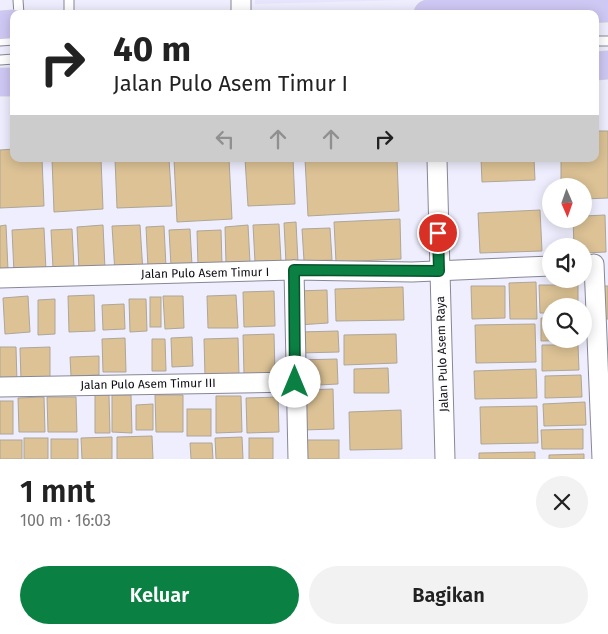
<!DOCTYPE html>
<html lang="id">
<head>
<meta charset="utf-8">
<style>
  body { margin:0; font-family:"Fira Sans",sans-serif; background:#f2f2f2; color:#222; height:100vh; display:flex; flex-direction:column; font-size:19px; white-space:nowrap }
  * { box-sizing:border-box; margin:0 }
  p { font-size:16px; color:#767676 }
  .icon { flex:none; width:28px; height:28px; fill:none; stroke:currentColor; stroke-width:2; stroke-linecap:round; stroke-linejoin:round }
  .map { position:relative; height:459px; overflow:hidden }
  .panel { display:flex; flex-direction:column; background:#fff; flex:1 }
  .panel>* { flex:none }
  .guide { position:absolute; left:10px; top:10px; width:589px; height:152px; border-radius:10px; box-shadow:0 2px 12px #0003; background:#fff; color:#222; overflow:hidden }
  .needle { width:32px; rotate:178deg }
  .fabs { position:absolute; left:542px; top:178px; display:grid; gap:10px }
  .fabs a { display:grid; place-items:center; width:50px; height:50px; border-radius:50%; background:#fff; box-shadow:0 2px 12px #0003; font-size:25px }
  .pin { position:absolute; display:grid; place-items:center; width:42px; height:42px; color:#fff; margin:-21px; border:2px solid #fff; border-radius:50%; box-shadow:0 1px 5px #0007 }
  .me { position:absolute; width:55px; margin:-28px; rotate:0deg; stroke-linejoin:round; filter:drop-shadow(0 0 4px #0008) }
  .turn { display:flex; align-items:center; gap:18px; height:105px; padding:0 20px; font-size:22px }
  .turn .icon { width:65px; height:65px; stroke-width:2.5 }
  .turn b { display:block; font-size:35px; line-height:42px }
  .lanes { display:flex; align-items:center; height:48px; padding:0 20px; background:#0003; justify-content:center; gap:25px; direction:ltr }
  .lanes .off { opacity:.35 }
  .round { display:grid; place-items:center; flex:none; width:52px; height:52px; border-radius:26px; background:#f2f2f2 }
  .summary { display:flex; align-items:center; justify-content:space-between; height:85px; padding:0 20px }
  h1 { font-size:30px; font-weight:600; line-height:38px }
  .button { display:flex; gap:10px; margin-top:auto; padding:10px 20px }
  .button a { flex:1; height:58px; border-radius:30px; background:#0b8043; color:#fff; font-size:20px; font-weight:600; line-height:58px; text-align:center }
  .button a+a { background:#f2f2f2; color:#222 }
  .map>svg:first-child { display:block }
  .built { fill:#e7e5fd }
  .building { fill:#dcc295; stroke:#aea697 }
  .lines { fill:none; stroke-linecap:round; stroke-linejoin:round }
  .lane-casing { stroke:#888796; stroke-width:11 }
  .street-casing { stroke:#888796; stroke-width:21 }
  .primary-casing { stroke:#d4d4d5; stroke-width:29 }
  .lane { stroke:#fff; stroke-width:9 }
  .street { stroke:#fff; stroke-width:19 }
  .primary { stroke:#cec8f4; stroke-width:28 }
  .route-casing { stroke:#07532c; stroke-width:12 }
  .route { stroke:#0b8043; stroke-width:9 }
  .labels { text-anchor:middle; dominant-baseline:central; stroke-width:4; stroke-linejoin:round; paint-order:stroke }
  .street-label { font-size:12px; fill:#0f0e14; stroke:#fdfdfd }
</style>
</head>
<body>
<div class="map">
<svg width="608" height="459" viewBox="0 0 608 459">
  <rect width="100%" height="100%" fill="#efeefe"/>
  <polygon class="built" points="255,0 405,0 255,4"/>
  <g class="building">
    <polygon points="595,131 608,131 608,198 584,199 584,186 561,186 561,159 595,159"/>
    <polygon points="14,149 14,159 42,159 44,206 0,208 0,150"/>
    <polygon points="52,159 101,159 103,209 54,212"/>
    <polygon points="115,159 169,159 172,206 117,208"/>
    <polygon points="174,159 229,159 232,219 177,222"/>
    <polygon points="245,159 293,159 295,204 248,206"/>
    <polygon points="305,159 397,159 399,211 308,216"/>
    <polygon points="481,159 534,159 535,180 482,182"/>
    <polygon points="540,210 542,251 480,253 478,213"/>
    <polygon points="605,215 606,252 584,253 584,246 574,246 573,219 584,219 584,216"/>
    <polygon points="400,219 401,259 336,262 334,222"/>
    <polygon points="296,222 298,262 286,263 284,223"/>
    <polygon points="279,224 281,261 255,262 253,225"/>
    <polygon points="6,225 8,270 0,270 0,226"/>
    <polygon points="103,225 105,269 79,270 77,227"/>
    <polygon points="140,225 143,272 115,273 112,226"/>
    <polygon points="248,225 250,262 226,263 225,227"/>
    <polygon points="164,226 166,267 148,268 146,227"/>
    <polygon points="44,228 46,271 14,273 12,230"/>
    <polygon points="330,228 332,260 304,261 302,229"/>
    <polygon points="72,229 74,267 53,268 51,230"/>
    <polygon points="190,229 192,265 171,266 169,230"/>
    <polygon points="221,230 222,264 198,265 197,231"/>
    <polygon points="536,282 537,319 510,319 509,283"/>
    <polygon points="539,285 578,285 578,306 551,306 551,313 540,313"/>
    <polygon points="471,286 505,286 505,318 472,319"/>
    <polygon points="603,286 608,286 608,319 604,319"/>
    <polygon points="403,287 404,320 336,321 335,289"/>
    <polygon points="327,290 328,323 298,325 297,291"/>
    <polygon points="274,291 275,326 244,327 243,292"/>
    <polygon points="94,295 95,331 69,332 68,296"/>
    <polygon points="236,295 238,328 208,328 207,296"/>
    <polygon points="28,296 30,332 5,334 3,298"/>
    <polygon points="163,296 183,296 184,328 165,329"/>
    <rect x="150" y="297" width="11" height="30"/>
    <polygon points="55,299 55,334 38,335 38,300"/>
    <polygon points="129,299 146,299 147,331 130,332"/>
    <polygon points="124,304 125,329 103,330 102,305"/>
    <polygon points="541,318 551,318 551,339 582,340 541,341"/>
    <polygon points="535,324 536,362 476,363 475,325"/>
    <polygon points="338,331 339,352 300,353 299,332"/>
    <polygon points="274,334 275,373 244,374 243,335"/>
    <polygon points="396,334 397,363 344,365 344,335"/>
    <polygon points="192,337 193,366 172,367 171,338"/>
    <polygon points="125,338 126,372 103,372 102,339"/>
    <polygon points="238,338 239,375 205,376 204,339"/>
    <polygon points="152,339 165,339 166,371 152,371"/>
    <polygon points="542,345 578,345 579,370 542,371"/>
    <polygon points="0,347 16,347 17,382 0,383"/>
    <polygon points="50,347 50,380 21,381 20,348"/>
    <polygon points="99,356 99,375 71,376 70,357"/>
    <polygon points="337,359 338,384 298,386 297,360"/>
    <polygon points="388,368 389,393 354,393 354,369"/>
    <polygon points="536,369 537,398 475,399 474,371"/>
    <polygon points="581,375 582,397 545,398 545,376"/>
    <polygon points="333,389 334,429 304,430 303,390"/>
    <polygon points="95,395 109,395 110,433 95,433"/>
    <polygon points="112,395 131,395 132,433 112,432"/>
    <polygon points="155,395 183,395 183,432 156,432"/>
    <polygon points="216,396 241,396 242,432 216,433"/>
    <polygon points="44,397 45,432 19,432 18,398"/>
    <polygon points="47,397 76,397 77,432 48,432"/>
    <polygon points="278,397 279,432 247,433 246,398"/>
    <rect x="0" y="401" width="13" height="33"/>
    <polygon points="585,402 586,425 544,426 543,404"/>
    <polygon points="153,404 153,430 136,430 136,405"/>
    <polygon points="537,406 538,443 481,444 480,407"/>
    <rect x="187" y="409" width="24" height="27"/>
    <polygon points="401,410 402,449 350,450 349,412"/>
    <polygon points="583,429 583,449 542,449 541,430"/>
    <polygon points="152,436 153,459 117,459 117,437"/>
    <polygon points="112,437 112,459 82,459 81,438"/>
    <polygon points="242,437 243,459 216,459 215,438"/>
    <rect x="24" y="438" width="24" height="21"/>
    <rect x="249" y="438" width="24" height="21"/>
    <rect x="51" y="439" width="27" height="20"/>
    <rect x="0" y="440" width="22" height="19"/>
    <rect x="307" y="440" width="32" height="19"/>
    <polygon points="190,443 212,443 213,459 191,459"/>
    <polygon points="535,452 535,459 479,459 479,453"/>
    <polygon points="584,454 584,459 549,459 549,455"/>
  </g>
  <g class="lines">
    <defs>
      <g id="lane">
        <polyline points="18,0 19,14"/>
        <polyline points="69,0 69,14"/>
        <polyline points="0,41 14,40"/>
        <polyline points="595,41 608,41"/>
        <polyline points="0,60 14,59"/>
      </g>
      <g id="street">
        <polyline points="241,0 241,14"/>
        <polyline points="437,159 445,459"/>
        <polyline points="594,264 602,459"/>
        <polyline points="294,270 298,459"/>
        <polyline points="0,278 294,270 412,272 551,266"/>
        <polyline points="0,387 295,382"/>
      </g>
      <g id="primary">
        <polyline points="428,14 608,8"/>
        <polyline points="0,25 14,24"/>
        <polyline points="595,66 608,65"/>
        <polyline points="0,82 14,82"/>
      </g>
    </defs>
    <use href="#lane" class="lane-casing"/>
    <use href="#street" class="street-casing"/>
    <use href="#primary" class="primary-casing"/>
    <use href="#lane" class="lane"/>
    <use href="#street" class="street"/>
    <use href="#primary" class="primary"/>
  </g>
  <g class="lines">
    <defs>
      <polyline id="route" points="295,382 294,270 439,271 438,233"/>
    </defs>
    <use href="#route" class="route-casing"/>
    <use href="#route" class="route"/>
  </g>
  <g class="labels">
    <g class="street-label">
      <text transform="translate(205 273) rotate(-1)">Jalan Pulo Asem Timur I</text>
      <text transform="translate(442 354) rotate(-92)">Jalan Pulo Asem Raya</text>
      <text transform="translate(148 384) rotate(-1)">Jalan Pulo Asem Timur III</text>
    </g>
  </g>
</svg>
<div class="fabs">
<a><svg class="needle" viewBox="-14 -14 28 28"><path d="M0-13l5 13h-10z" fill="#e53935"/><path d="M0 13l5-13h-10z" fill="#767676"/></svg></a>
<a><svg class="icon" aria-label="sound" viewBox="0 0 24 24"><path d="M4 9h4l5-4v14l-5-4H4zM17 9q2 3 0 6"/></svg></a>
<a><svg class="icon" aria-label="search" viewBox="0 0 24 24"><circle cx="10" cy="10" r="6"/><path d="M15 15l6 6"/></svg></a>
</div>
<div class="pin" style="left:438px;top:233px;background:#d93025"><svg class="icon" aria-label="arrive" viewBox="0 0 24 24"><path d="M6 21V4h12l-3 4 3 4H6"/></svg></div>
<svg class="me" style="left:295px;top:382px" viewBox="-20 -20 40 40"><circle r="19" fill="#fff"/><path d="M0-13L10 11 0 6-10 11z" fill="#0b8043"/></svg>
<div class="guide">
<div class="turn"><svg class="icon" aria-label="right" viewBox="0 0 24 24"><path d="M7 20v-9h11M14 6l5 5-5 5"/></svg><div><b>40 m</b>Jalan Pulo Asem Timur I</div></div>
<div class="lanes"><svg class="icon off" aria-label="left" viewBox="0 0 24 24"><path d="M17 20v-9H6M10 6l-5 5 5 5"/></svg><svg class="icon off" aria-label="ahead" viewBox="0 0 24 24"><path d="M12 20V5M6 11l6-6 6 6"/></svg><svg class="icon off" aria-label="ahead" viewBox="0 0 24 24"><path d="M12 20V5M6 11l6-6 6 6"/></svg><svg class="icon" aria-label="right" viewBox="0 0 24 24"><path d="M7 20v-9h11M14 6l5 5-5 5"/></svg></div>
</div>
</div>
<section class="panel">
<div class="summary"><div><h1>1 mnt</h1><p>100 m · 16:03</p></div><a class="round"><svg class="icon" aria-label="close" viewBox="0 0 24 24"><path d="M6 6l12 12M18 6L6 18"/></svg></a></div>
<div class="button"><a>Keluar</a><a>Bagikan</a></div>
</section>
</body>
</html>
